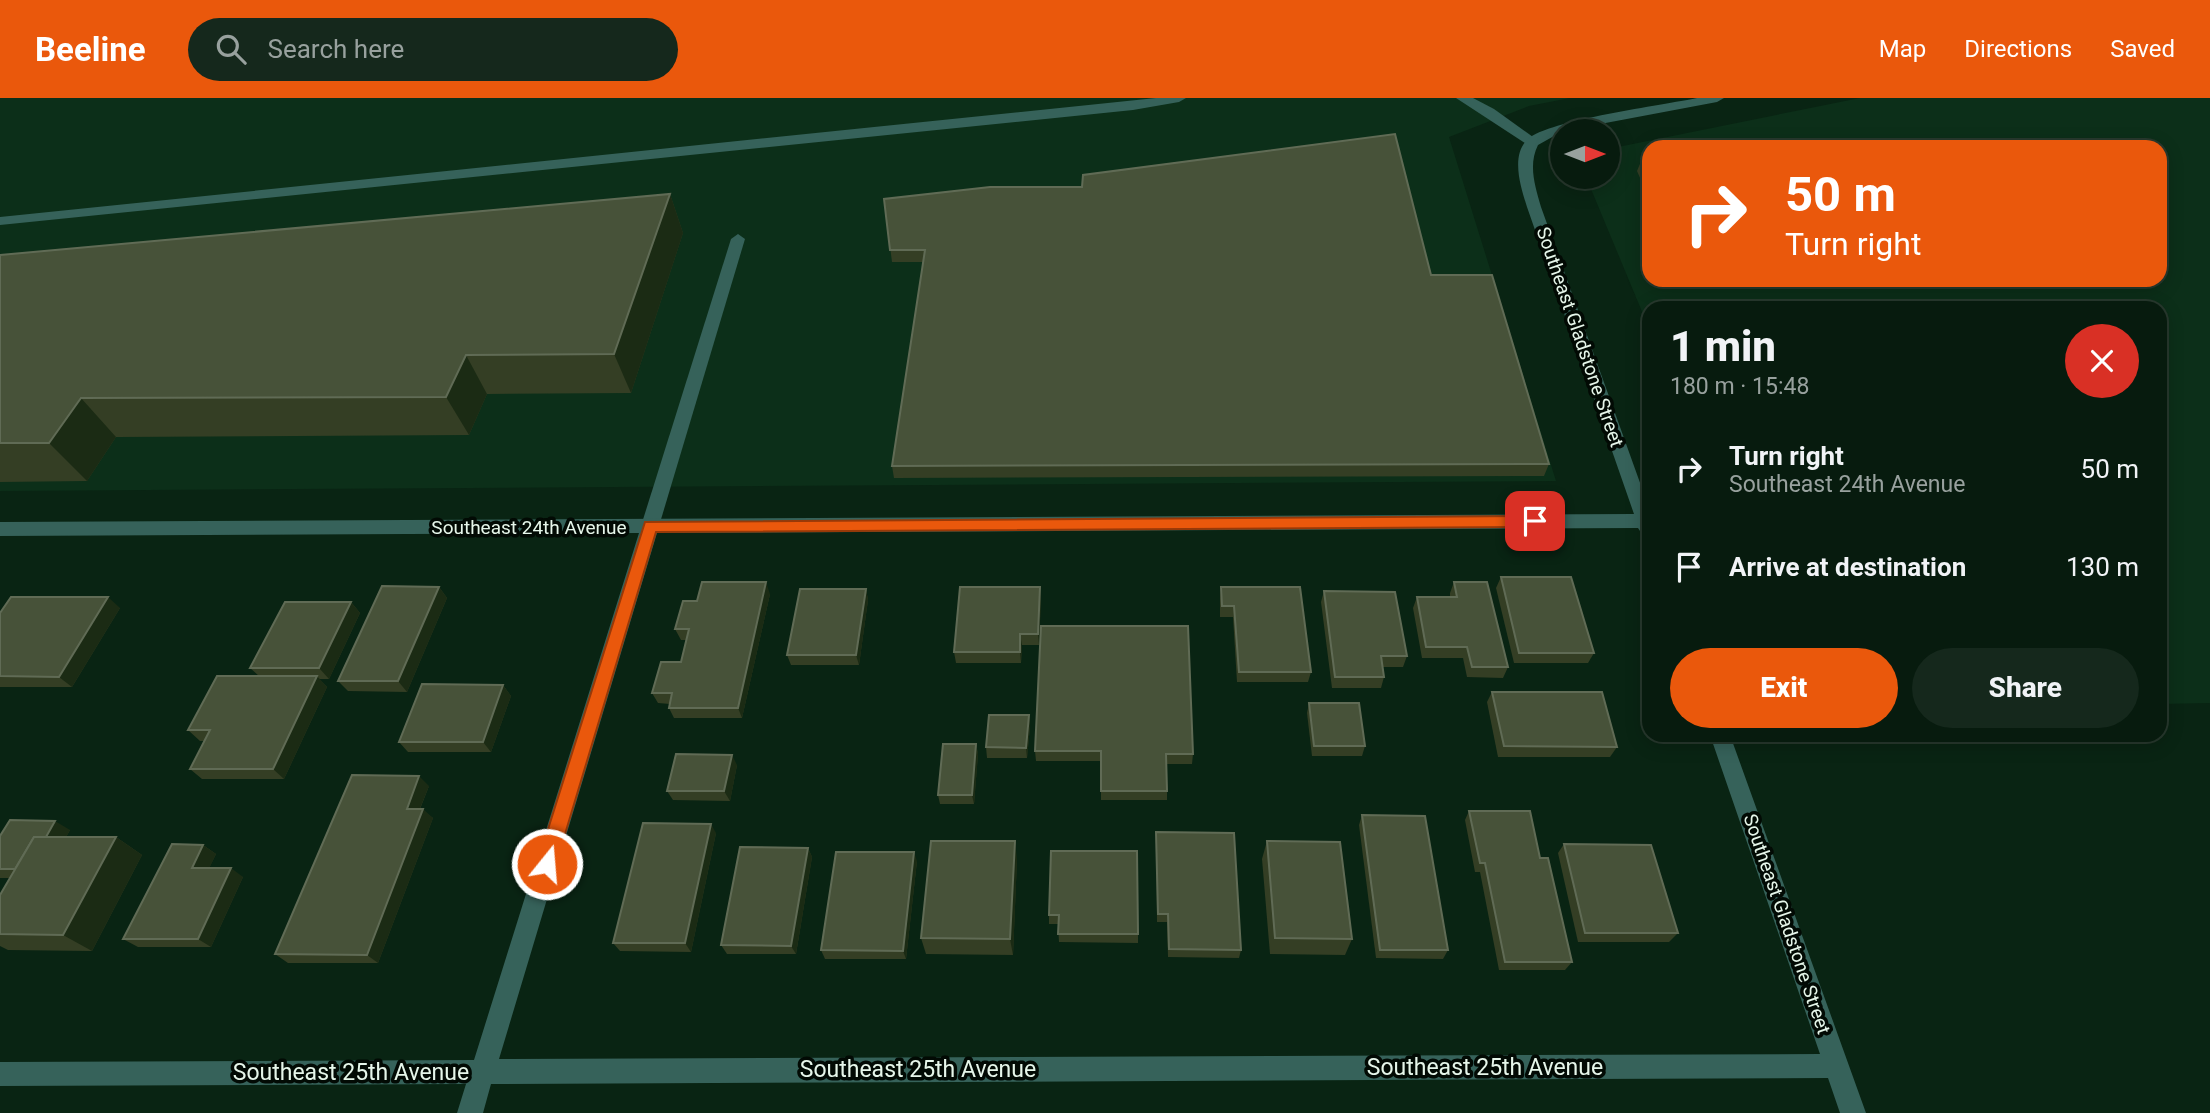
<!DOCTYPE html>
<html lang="en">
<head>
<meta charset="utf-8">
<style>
  body { margin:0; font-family:Roboto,sans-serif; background:#15281c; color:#f1f3f6; height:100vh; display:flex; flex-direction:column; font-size:26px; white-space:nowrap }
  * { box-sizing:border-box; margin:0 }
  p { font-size:23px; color:#98a19e }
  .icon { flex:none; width:38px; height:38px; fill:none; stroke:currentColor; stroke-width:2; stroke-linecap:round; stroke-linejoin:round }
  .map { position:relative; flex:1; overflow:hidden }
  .side { position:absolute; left:1642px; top:203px; width:525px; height:441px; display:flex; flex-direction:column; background:#071b0e; border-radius:21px; box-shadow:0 4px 18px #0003,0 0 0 2px #28392e }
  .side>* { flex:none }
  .banner { position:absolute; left:1642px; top:42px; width:525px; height:147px; border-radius:21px; box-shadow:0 4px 18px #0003,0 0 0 2px #28392e; background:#ea580c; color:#fff; overflow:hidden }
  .needle { width:46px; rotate:90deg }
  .tools { position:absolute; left:1550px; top:21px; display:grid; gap:14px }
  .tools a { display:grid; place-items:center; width:70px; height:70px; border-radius:50%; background:#071b0e; box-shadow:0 4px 18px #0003,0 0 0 2px #28392e; font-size:35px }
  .pin { position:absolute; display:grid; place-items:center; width:60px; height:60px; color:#fff; margin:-30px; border-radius:14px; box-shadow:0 4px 10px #0006 }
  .me { position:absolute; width:77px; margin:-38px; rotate:17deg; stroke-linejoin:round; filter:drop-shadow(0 0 5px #0008) }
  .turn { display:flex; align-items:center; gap:24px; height:147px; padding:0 28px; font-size:32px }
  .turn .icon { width:91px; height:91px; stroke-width:2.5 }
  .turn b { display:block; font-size:49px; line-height:60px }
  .round { display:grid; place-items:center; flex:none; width:74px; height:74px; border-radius:37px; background:#15281c }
  .overview { display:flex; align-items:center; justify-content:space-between; height:119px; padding:0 28px }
  h1 { font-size:42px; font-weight:800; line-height:52px }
  .button { display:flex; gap:14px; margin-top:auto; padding:14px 28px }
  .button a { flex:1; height:80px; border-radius:42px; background:#ea580c; color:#fff; font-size:28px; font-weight:800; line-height:80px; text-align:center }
  .button a+a { background:#15281c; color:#f1f3f6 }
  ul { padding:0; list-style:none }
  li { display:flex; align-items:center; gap:21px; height:98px; padding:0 28px }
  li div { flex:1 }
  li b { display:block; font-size:26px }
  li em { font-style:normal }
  header { display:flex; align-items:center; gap:42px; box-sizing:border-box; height:98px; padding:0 35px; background:#ea580c; color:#fff }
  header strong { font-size:33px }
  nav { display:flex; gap:38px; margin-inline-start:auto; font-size:24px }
  .search { width:490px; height:63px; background:#15281c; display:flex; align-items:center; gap:18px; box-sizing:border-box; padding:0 24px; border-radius:38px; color:#98a19e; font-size:26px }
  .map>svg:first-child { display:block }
  .built { fill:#0c2f19; fill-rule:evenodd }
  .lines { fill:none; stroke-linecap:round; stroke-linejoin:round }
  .service { fill:#36625a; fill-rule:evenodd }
  .minor { fill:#36625a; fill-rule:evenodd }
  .wall { fill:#343e24 }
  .shaded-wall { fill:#1b2b14 }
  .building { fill:#475239; stroke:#606b55; stroke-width:2 }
  .route { fill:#ea580c; stroke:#983908; stroke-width:2 }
  .labels { text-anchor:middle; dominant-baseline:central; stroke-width:7; stroke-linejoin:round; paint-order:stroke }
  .street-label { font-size:19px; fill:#e6f6ea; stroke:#020a04 }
  .near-street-label { font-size:23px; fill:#e6f6ea; stroke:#020a04 }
</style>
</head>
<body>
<header>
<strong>Beeline</strong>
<div class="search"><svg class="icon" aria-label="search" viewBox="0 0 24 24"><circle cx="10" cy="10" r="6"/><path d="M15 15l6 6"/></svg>Search here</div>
<nav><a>Map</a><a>Directions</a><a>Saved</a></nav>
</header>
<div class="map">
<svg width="2210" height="1015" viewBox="0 0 2210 1015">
  <rect width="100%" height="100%" fill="#092413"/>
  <g class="built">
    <polygon points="0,0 1570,0 1529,8 1449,39 1556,383 0,393"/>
    <path d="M1860 0H2210V605L2160 606V210H1648V228L1586 79H1608V51ZM1648 49H2160V182H1648Z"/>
  </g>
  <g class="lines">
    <g class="service">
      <polygon points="1156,0 1186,0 1179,4 1133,12 0,127 0,119"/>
      <polygon points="1456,0 1473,0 1494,11 1540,44 1533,48 1528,47"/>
      <polygon points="738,136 745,141 659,428 656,433 644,433 641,428 731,141"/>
    </g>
    <path class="minor" d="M1697 0H1724L1717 4 1563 33 1538 47C1528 67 1535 88 1541 109L1648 407V438L1642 436 1638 430 657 435 499 961 1820 956 1710 637H1730L1866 1015H1840L1828 980 491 986 483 1015H457L466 986 0 988V964L474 962 639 435 0 438V424L1634 416 1527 109C1521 90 1510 57 1528 41 1549 22 1664 7 1697 0Z"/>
  </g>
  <g class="wall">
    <polygon points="1642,61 1648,61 1648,98 1637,73"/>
    <polygon points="670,96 683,135 631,295 487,296 469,337 116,339 87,383 0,384 0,157"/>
    <polygon points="884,101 1431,177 1549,366 1544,378 894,380 892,368 923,164 892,164"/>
    <polygon points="1501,479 1594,555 1588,565 1514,565 1496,490"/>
    <polygon points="1454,484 1508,569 1503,580 1467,579 1463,560 1422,560 1413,510 1417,499 1450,499 1450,495"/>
    <polygon points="439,489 447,500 407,594 348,593 338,583"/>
    <polygon points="1221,489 1311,574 1308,584 1237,584 1233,519 1220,519 1220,500"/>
    <polygon points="866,491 868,502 859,567 791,567 787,557"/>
    <polygon points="1324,493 1407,558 1403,569 1383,569 1384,579 1381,590 1332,590 1321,504"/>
    <polygon points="770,496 742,620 674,620 669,610 670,606 658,605 652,595 681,564 686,542 681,542 675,531 697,503"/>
    <polygon points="1041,500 1039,547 1022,547 1021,565 956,565 954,554"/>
    <polygon points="351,504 360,515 329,581 319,581 327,589 284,681 202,681 190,671 205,643 200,643 188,632 259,578 250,570"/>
    <polygon points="120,510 72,589 0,589 0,515"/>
    <polygon points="1041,528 1193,656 1192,666 1167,666 1167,702 1101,702 1101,663 1036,663 1035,653"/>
    <polygon points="503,587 511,598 491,654 408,654 399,644"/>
    <polygon points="1492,594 1617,649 1610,659 1498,659 1487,604"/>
    <polygon points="1309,605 1365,648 1362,658 1312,658 1307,615"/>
    <polygon points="1029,617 1030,628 1027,660 987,660 986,649"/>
    <polygon points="976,646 978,656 974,706 940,706 938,697"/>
    <polygon points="737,667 730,703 673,702 667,693"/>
    <polygon points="429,688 420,711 433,720 378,865 288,865 275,856"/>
    <polygon points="1469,713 1540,760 1572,864 1565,872 1499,872 1480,774 1475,774 1465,722"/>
    <polygon points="1362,717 1448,852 1443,861 1376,860 1359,727"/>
    <polygon points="70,732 66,739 116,739 142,757 92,853 8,852 0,848 0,797 10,780 0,780 0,738"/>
    <polygon points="1156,734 1241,852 1239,860 1168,859 1167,824 1157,824"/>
    <polygon points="716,735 691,854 620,853 613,845"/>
    <polygon points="1267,743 1352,841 1345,857 1270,856 1262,761"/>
    <polygon points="1564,746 1678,835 1669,844 1578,844 1558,755"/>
    <polygon points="203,747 216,756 209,770 243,779 211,849 138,849 123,841"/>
    <polygon points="808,750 812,759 796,856 727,856 721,847"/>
    <polygon points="1051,753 1138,836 1138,845 1059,844 1058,826 1049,826 1049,817"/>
    <polygon points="1017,761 1013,857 926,856 921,840"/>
    <polygon points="917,763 906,861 825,861 821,852"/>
  </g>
  <g class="shaded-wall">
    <polygon points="670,96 683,135 631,295 614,256"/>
    <polygon points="466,257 487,296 469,337 446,299"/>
    <polygon points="81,300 116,339 87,383 49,345"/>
    <polygon points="766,484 770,496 742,620 738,610"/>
    <polygon points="439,489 447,500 407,594 398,583"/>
    <polygon points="1040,489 1041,500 1039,547 1038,536"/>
    <polygon points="866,491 868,502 859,567 856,557"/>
    <polygon points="108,499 120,510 72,589 59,579"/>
    <polygon points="351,504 360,515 329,581 319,570"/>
    <polygon points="1020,536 1022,547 1021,565 1020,554"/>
    <polygon points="317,578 327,589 284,681 273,671"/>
    <polygon points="503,587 511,598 491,654 483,644"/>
    <polygon points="1029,617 1030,628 1027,660 1026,650"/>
    <polygon points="976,646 978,656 974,706 972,697"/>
    <polygon points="732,657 737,667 730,703 724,693"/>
    <polygon points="419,678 429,688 416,720 407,711"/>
    <polygon points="423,711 433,720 378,865 367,857"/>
    <polygon points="55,723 70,732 43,781 27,772"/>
    <polygon points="711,726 716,735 691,854 685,845"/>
    <polygon points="116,739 142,757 92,853 63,837"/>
    <polygon points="1015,743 1017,761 1013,857 1010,841"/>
    <polygon points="203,747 216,756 205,779 192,770"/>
    <polygon points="808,750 812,759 796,856 791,848"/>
    <polygon points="914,754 917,763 906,861 903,853"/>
    <polygon points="231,770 243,779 211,849 198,841"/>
  </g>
  <g class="building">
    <polygon points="1395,36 1431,177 1492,177 1549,366 892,368 925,152 890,152 884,101 990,89 1082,89 1083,77"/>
    <polygon points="1642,61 1648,61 1648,75"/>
    <polygon points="670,96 614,256 466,257 446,299 81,300 49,345 0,345 0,157"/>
    <polygon points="1501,479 1571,479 1594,555 1519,555"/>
    <polygon points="702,484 766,484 738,610 669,610 672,595 652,595 661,564 681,564 689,531 675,531 683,503 697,503"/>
    <polygon points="1454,484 1487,484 1508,569 1472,569 1467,549 1426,549 1417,499 1457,499"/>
    <polygon points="382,488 439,489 398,583 338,583"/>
    <polygon points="960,489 1040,489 1038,536 1020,536 1020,554 954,554"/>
    <polygon points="1221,489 1300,489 1311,574 1239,574 1234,508 1222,508"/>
    <polygon points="800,491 866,491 856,557 787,557"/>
    <polygon points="1324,493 1395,494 1407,558 1381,558 1384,579 1335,579"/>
    <polygon points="11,499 108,499 59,579 0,578 0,515"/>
    <polygon points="285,504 351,504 319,570 250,570"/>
    <polygon points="1041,528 1188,528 1193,656 1166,656 1167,693 1101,693 1101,653 1035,653"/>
    <polygon points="217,578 317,578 273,671 190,671 210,632 188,632"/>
    <polygon points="422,586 503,587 483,644 399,644"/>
    <polygon points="1492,594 1602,594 1617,649 1504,648"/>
    <polygon points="1309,605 1359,605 1365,648 1314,648"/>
    <polygon points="989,617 1029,617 1026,650 986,649"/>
    <polygon points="943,646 976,646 972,697 938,697"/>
    <polygon points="676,656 732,657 724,693 667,693"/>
    <polygon points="352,677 419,678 407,711 423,711 367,857 275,856"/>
    <polygon points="1469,713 1530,713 1540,760 1548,760 1572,864 1505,864 1485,765 1480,765"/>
    <polygon points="1362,717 1425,718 1448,852 1380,852"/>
    <polygon points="10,722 55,723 46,739 34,739 15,771 0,771 0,738"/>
    <polygon points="643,725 711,726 685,845 613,845"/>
    <polygon points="1156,734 1234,735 1241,852 1169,851 1168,816 1158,816"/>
    <polygon points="34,739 116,739 63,837 0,836 0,797"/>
    <polygon points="931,743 1015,743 1010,841 921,840"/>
    <polygon points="1267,743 1340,744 1352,841 1275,840"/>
    <polygon points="172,746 203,747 192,770 231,770 198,841 123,841"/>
    <polygon points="1564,746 1651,747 1678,835 1585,835"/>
    <polygon points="740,749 808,750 791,848 721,847"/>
    <polygon points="1051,753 1137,753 1138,836 1058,836 1059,817 1049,817"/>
    <polygon points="836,754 914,754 903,853 821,852"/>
  </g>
  <polygon class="route" points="1535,418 1542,423 1535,429 656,434 556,766 553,772 547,774 540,772 537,766 645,424"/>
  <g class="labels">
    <g class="street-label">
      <text transform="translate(1580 239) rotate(71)">Southeast Gladstone Street</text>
      <text x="529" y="429">Southeast 24th Avenue</text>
      <text transform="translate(1787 826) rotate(71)">Southeast Gladstone Street</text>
    </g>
    <g class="near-street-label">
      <text x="1485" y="969">Southeast 25th Avenue</text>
      <text x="918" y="971">Southeast 25th Avenue</text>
      <text x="351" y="974">Southeast 25th Avenue</text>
    </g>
  </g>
</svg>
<div class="tools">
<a><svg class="needle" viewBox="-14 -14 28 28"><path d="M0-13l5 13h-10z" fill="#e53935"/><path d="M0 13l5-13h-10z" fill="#98a19e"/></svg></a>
</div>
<div class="pin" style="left:1535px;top:423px;background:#d93025"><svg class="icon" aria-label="arrive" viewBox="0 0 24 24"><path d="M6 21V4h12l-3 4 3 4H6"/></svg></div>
<svg class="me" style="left:547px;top:766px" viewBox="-20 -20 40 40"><circle r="17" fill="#ea580c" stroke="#fff" stroke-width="3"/><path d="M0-11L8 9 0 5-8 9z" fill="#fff"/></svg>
<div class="banner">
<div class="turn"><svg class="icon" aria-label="right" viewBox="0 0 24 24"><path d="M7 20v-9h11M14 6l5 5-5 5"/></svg><div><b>50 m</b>Turn right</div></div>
</div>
<section class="side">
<div class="overview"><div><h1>1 min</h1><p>180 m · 15:48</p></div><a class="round" style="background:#d93025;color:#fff"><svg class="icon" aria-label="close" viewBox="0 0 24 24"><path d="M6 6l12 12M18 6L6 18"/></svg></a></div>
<ul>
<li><svg class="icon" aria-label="right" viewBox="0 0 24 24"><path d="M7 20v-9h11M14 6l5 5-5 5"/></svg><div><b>Turn right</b><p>Southeast 24th Avenue</p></div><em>50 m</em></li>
<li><svg class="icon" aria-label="arrive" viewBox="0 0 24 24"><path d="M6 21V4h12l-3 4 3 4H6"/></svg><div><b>Arrive at destination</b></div><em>130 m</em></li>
</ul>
<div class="button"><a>Exit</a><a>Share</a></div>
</section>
</div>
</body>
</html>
